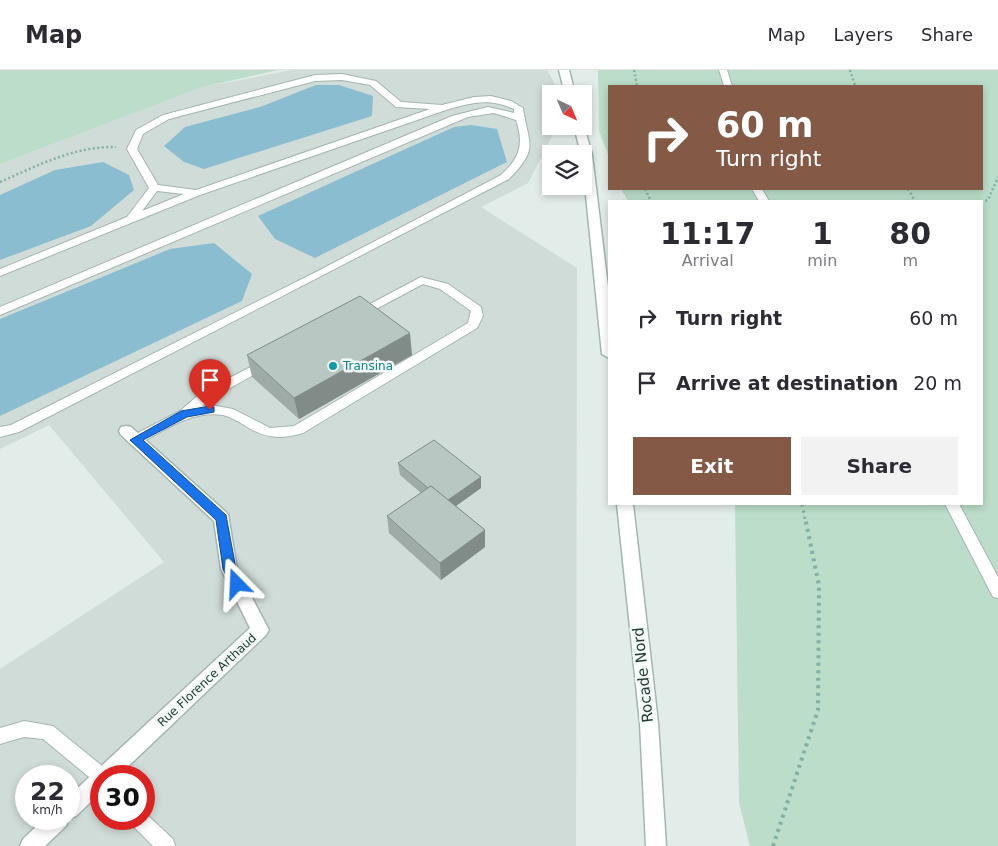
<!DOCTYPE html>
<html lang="en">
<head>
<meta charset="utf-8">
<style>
  body { margin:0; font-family:"DejaVu Sans",sans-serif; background:#f2f2f3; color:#2b2b33; height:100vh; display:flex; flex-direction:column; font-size:19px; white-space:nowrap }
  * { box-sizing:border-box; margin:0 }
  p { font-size:16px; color:#7c7c81 }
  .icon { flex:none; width:28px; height:28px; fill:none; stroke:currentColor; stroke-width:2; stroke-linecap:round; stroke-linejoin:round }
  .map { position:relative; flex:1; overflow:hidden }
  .drawer { position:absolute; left:608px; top:130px; width:375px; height:305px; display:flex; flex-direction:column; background:#fff; border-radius:0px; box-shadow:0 2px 8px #0003 }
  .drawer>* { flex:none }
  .banner { position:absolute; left:608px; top:15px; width:375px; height:105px; border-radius:0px; box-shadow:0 2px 8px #0003; background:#845a46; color:#fff; overflow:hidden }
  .needle { width:32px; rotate:136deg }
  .buttons { position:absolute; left:542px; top:15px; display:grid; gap:10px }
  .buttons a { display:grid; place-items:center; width:50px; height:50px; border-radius:0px; background:#fff; box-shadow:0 2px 8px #0003; font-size:25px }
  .speed { position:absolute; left:15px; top:695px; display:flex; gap:10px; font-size:25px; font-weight:700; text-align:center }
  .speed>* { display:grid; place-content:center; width:65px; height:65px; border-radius:50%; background:#fff; box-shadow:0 2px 8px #0003; line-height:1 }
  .speed small { font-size:12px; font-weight:400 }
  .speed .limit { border:8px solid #d22; background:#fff; color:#111 }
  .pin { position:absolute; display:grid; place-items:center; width:42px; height:42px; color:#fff; margin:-51px -21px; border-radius:50% 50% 50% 0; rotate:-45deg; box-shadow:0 0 5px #0007 }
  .pin .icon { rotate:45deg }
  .me { position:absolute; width:55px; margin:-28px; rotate:339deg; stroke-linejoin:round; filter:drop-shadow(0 0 4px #0008) }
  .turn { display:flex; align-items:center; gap:18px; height:105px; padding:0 25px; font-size:22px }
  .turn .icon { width:65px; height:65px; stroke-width:2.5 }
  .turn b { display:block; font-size:35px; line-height:42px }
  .eta { display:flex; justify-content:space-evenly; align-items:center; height:85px; text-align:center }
  .eta b { font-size:30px; font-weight:800; line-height:35px }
  .action { display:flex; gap:10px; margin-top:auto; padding:10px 25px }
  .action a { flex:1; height:58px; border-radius:0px; background:#845a46; color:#fff; font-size:20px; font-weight:800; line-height:58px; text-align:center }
  .action a+a { background:#f2f2f3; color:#2b2b33 }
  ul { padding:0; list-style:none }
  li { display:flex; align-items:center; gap:15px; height:65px; padding:0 25px }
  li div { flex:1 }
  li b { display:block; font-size:19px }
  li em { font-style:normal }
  header { display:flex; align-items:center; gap:30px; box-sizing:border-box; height:70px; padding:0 25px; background:#fff; border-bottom:1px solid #e1e1e2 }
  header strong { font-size:24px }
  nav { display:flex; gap:28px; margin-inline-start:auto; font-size:18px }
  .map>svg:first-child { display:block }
  .built { fill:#d0dcd8; fill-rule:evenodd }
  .green { fill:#bbddc9 }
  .water { fill:#8bbdd0 }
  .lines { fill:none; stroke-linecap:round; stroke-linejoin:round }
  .lane-casing { stroke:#a5b4b1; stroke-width:2 }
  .street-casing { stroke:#a5b4b1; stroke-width:3 }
  .secondary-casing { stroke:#a1b8b2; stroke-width:3 }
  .path-far2 { stroke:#83afa7; stroke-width:2.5; stroke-dasharray:2 2.5; stroke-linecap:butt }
  .path-far1 { stroke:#83afa7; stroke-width:3; stroke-dasharray:2.5 4; stroke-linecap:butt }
  .path { stroke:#83afa7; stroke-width:4; stroke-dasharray:3 4.5; stroke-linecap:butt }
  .lane { fill:#fff; fill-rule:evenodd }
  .street { fill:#fff; fill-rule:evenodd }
  .secondary { fill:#fff; fill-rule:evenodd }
  .wall { fill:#9eaba7 }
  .shaded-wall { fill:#818b88 }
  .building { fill:#b8c7c2; stroke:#818b88 }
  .route { fill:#1a73e8; stroke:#114b97 }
  .culture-dot { fill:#0f9aa8; stroke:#f3f9f6; stroke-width:2 }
  .labels { text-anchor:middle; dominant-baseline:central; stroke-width:5; stroke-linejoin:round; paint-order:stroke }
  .culture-label { font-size:12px; fill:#0d838f; stroke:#f3f9f6; text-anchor:start }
  .street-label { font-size:12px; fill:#223d39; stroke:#f3f9f6 }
  .near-street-label { font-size:15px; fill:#223d39; stroke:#f3f9f6 }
</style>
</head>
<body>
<header>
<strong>Map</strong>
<nav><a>Map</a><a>Layers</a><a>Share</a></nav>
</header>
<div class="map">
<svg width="998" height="776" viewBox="0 0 998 776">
  <rect width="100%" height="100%" fill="#e2ece9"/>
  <path class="built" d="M292 0H547L556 16 557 24H551V56H557L528 113 481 137 577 198 576 776H0V599L164 492 49 355 0 379V94L203 17ZM26 706H69V749H26ZM101 706H144V749H101Z"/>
  <g class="green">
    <polygon points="0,0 278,0 203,17 0,94"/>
    <polygon points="598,0 998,0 998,776 750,776 739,732 735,434 981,434 981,131 628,131 621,119 981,119 981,16 609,16 609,87 599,61"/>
  </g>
  <g class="water">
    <polygon points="316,15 339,15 373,26 372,46 204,99 184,92 164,76 185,57 260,37"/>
    <polygon points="471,55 497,59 507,92 315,188 275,169 258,146 454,57"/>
    <polygon points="103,92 129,105 134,120 91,156 0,190 0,125 55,100"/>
    <polygon points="214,173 252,204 242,231 0,346 0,249 170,179"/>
  </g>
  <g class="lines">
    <defs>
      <g id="lane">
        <polygon points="719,0 727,0 732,16 724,16"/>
        <path d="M342 4 376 11 401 32 442 35 474 27 491 26 511 31 523 38C528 74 540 78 509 109L19 362 0 367V357L11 355 316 202 501 105C520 88 524 74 516 50L494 43 468 47 0 245V237L452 46 488 37 514 43V39C491 28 473 32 449 39L200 125 0 206V199L127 147 149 118 127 79 136 60 163 45 315 5ZM342 10 370 15 396 37 430 39 196 120 158 115 137 79 143 64 169 49 315 11ZM157 121 184 124 142 141Z"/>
        <polygon points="752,119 762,119 769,131 759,131"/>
        <path d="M421 207 448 214 481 237 483 246 477 258 303 363C279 370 264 368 244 355 238 351 230 347 223 345 192 340 165 360 140 373L135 375 128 370 130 367 180 341 202 322 266 289 272 293 270 296 212 328 202 336H216L233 339 270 358 294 356 468 253 471 241 440 219 423 214 361 247 357 248 351 244Z"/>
        <polygon points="945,434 959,434 998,507 998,528 993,527"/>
        <polygon points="24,651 53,656 107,700 110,706 101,706 101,715 95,712 43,669 24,667 0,674 0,658"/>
        <polygon points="144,742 173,769 175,776 153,776 132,755 130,749 144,749"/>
      </g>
      <polygon id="street" points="126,356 131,357 228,444 237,499 269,560 266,565 118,706 101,706 101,722 76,746 69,749 66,756 45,776 20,776 23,769 44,749 69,749 69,726 250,558 221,499 214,451 121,365 119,361 121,357"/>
      <g id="secondary">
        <polygon points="559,0 569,0 575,24 565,24"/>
        <polygon points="574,56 584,56 592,85 609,225 609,288 602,284 584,105 584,84 581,84"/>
        <polygon points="617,434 633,434 658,653 666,776 646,776 640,653"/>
      </g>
    </defs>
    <use href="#lane" class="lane-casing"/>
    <use href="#street" class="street-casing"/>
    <use href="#secondary" class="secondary-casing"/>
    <g class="path-far2">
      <polyline points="634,0 637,16"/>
      <polyline points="850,0 855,16"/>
      <path d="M0 112C37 96 74 76 116 77"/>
      <polyline points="645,119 651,131"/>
      <polyline points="908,119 915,131"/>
      <polyline points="981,132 988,130 998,107"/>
    </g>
    <polyline class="path-far1" points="802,434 805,449"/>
    <polyline class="path" points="773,776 818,640 819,516 805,447"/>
    <use href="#lane" class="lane"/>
    <use href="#street" class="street"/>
    <use href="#secondary" class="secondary"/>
  </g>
  <g class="wall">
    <polygon points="247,285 412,285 299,349 252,307"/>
    <polygon points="398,393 481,407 481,418 456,436 485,460 485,477 441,510 389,463 387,446 421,423 400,405"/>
  </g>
  <g class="shaded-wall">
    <polygon points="410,263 412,285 299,349 294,328"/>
    <polygon points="481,407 481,418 446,443 445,432"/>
    <polygon points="485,460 485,477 441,510 440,493"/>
  </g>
  <g class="building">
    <polygon points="360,226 410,263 294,328 247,285"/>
    <polygon points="434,370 481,407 448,430 431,416 428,418 398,393"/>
    <polygon points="431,416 485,460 440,493 387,446"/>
  </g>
  <polygon class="route" points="210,336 214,337 214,342 187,347 143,370 226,445 236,499 243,514 237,520 232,518 223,499 216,450 130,370 181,341"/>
  <circle class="culture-dot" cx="333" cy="296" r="5"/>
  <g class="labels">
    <g class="culture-label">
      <text x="343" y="296">Transina</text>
    </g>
    <g class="street-label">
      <text transform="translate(207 610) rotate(-43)">Rue Florence Arthaud</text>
    </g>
    <g class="near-street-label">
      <text transform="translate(643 605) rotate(-96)">Rocade Nord</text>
    </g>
  </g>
</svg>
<div class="buttons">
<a><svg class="needle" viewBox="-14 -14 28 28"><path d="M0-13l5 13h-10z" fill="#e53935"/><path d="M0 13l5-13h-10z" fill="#7c7c81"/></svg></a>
<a><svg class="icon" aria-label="layers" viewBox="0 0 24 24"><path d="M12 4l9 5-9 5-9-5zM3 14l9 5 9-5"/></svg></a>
</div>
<div class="speed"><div>22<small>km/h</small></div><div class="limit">30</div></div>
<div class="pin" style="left:210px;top:340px;background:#d93025"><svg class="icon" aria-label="arrive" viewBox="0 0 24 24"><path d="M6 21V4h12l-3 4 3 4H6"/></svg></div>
<svg class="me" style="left:237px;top:514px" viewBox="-20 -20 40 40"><path d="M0-17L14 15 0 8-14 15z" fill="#1a73e8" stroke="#fff" stroke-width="4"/></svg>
<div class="banner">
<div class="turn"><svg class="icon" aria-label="right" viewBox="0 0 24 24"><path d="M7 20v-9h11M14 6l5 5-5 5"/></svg><div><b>60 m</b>Turn right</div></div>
</div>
<section class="drawer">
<div class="eta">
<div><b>11:17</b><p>Arrival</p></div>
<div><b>1</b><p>min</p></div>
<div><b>80</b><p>m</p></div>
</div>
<ul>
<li><svg class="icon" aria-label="right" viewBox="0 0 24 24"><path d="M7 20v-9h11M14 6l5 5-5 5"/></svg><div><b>Turn right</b></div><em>60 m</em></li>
<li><svg class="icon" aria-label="arrive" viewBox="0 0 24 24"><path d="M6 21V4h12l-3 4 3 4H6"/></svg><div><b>Arrive at destination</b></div><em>20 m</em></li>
</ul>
<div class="action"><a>Exit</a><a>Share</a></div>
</section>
</div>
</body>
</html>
